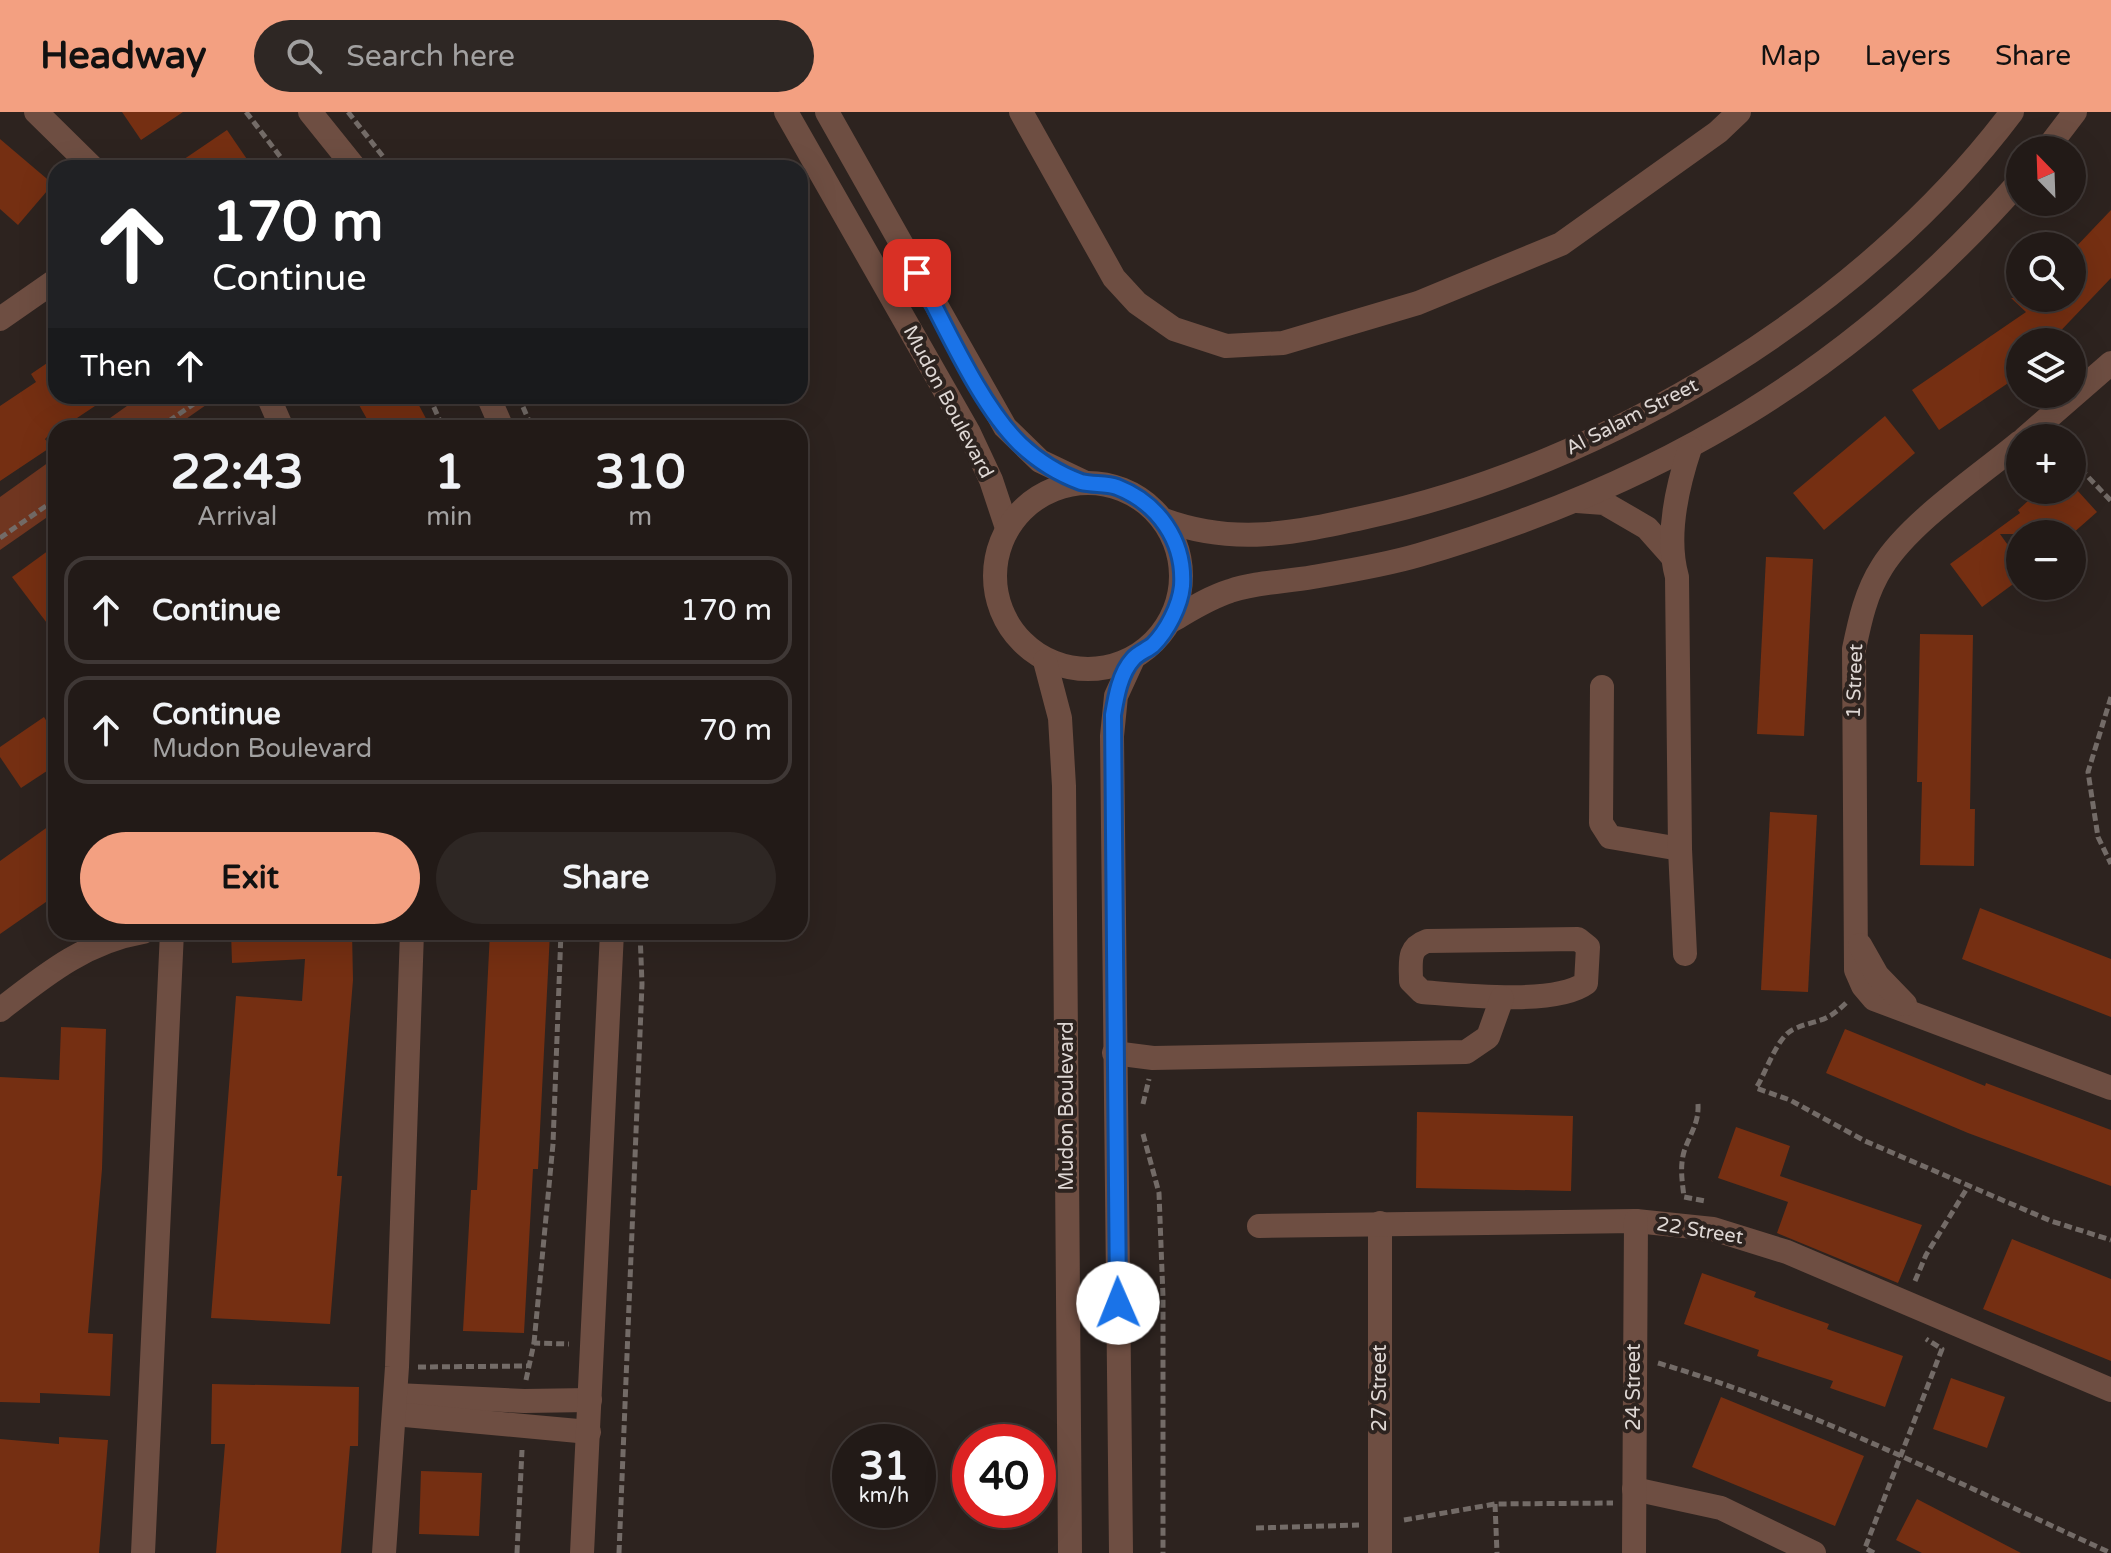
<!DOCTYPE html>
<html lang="en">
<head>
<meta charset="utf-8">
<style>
  body { margin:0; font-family:"Varela Round",sans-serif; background:#2e2724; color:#f1f3f6; height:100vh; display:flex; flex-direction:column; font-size:30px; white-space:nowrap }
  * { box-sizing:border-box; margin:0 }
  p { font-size:26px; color:#a2a1a1 }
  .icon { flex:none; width:44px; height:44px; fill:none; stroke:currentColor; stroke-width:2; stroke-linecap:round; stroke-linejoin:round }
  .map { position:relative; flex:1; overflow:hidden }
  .sheet { position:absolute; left:48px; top:308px; width:760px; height:520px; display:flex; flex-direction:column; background:#221a17; border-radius:24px; box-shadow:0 8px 32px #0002,0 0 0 2px #3f3836 }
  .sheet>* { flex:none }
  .guide { position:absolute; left:48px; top:48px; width:760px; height:244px; border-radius:24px; box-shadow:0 8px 32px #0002,0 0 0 2px #3f3836; background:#202124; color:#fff; overflow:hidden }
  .needle { width:52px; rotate:337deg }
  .buttons { position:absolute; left:2006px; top:24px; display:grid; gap:16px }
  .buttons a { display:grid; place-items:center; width:80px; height:80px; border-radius:50%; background:#221a17; box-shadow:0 8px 32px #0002,0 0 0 2px #3f3836; font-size:40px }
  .speed { position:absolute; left:832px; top:1312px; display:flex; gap:16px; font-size:40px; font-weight:700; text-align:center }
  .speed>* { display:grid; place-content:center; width:104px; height:104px; border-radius:50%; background:#221a17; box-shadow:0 8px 32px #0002,0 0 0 2px #3f3836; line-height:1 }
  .speed small { font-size:20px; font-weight:400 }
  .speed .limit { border:12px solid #d22; background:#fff; color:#111 }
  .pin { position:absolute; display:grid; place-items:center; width:68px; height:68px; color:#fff; margin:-34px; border-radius:16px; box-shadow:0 4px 12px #0006 }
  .me { position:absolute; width:88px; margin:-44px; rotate:359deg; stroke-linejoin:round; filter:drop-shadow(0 0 6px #0008) }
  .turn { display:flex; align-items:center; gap:28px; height:168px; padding:0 32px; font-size:36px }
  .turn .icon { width:104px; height:104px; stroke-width:2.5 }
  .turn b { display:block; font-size:56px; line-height:68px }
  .then { display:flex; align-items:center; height:76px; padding:0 32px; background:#0003; gap:16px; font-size:30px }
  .eta { display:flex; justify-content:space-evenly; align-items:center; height:136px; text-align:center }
  .eta b { font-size:48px; font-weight:800; line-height:56px }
  .action { display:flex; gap:16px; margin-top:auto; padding:16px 32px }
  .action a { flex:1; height:92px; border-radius:48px; background:#f3a081; color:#111; font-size:32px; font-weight:800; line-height:92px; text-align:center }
  .action a+a { background:#2e2724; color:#f1f3f6 }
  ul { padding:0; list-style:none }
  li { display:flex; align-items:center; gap:24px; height:108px; margin:0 16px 12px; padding:0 16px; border:4px solid #3f3836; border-radius:24px }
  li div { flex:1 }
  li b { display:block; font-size:30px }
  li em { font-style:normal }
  header { display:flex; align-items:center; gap:48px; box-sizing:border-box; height:112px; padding:0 40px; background:#f3a081; color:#111 }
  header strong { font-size:38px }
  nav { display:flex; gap:44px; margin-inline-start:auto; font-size:28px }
  .search { width:560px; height:72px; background:#2e2724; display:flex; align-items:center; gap:20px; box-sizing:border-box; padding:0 28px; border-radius:44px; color:#a2a1a1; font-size:30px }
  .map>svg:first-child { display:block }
  .green { fill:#703620 }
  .building { fill:#752f12 }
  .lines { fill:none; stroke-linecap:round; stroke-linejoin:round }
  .path { stroke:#736b67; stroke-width:5; stroke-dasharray:8 4; stroke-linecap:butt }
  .minor { stroke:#6e4e42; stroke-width:24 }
  .route-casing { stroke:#114b97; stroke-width:20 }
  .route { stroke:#1a73e8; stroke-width:14 }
  .labels { text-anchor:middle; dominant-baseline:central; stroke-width:8; stroke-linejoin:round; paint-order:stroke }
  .street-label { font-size:20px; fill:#ded7d4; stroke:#2d231f }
</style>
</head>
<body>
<header>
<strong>Headway</strong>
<div class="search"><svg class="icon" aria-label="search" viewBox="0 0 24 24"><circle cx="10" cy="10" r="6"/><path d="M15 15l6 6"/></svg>Search here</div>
<nav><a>Map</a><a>Layers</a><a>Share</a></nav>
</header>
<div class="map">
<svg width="2111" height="1441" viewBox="0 0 2111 1441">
  <rect width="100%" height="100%" fill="#2d231f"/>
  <g class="green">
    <polygon points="141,284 219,284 173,316 96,316"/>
    <polygon points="56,345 56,399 0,438 0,385"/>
  </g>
  <g class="building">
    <polygon points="122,0 183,0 141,28"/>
    <polygon points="227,18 253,56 171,56"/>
    <polygon points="0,27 53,72 18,113 0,97"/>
    <polygon points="2111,98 2111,166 2050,230 2020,230 2020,263 1939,318 1912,278 2026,200 2011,186 2072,186 2072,139"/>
    <polygon points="56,245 56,284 110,284 62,316 56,316 45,327 51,335 0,369 0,294 36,270 31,262"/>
    <polygon points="354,284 414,284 431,316 372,316"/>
    <polygon points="1885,304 1915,341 1824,418 1793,381"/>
    <polygon points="2040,378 2077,378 2097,400 2072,422 2000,422 2020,450 2020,467 1982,495 1950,452 2020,401 2018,398"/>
    <polygon points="56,433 56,523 12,465"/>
    <polygon points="1766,445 1813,447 1804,624 1757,622"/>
    <polygon points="1920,522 1973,523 1970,697 1975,697 1974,754 1920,753 1922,670 1917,670"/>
    <polygon points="44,605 56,624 56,653 21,676 0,645 0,635"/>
    <polygon points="1770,700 1817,703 1808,880 1761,878"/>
    <polygon points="56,709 56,783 0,822 0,749"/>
    <polygon points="1980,796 2111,847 2111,905 1962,847"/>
    <polygon points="231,820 352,820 353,868 337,1064 342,1064 330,1212 211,1206 236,884 302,889 305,847 232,851"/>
    <polygon points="490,820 550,821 538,1057 533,1057 524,1221 463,1219 471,1078 477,1078"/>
    <polygon points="61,915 106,917 102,1057 88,1221 113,1222 110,1284 40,1281 40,1291 0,1290 0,965 59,968"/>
    <polygon points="1845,917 1985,974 1986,971 2111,1018 2111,1074 1968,1021 1826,961"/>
    <polygon points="1417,1000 1573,1004 1571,1079 1416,1076"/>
    <polygon points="1736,1015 1790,1034 1780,1064 1922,1113 1898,1171 1777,1121 1788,1090 1718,1066"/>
    <polygon points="2012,1127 2111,1167 2111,1249 1983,1197"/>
    <polygon points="1702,1161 1756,1180 1754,1185 1829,1212 1827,1217 1903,1244 1885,1295 1830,1276 1833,1269 1757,1244 1759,1238 1684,1212"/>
    <polygon points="1951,1266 2005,1285 1987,1336 1933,1317"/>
    <polygon points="212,1272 359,1275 358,1334 350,1334 341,1441 216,1441 225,1332 211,1332"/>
    <polygon points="1721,1285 1864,1344 1835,1414 1692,1355"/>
    <polygon points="59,1325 108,1328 99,1441 0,1441 0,1327 59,1332"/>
    <polygon points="421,1359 482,1361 479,1424 419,1422"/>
    <polygon points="1917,1387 2021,1441 1922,1441 1896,1428"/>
  </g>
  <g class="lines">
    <g class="path">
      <polyline points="246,0 289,56"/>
      <polyline points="348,0 392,56"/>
      <polyline points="429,284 443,316"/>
      <polyline points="523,295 532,316"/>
      <polyline points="159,316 205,284"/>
      <polyline points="2072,348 2111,389"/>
      <polyline points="0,426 56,387"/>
      <polyline points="2111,585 2088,660 2098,725 2111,752"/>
      <path d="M1846 891C1823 913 1819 906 1794 917 1777 924 1766 961 1756 976L1790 988 1865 1029 2051 1109 2111 1128"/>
      <polyline points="1143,992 1149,967"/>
      <path d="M1698 992C1699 1009 1692 1019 1686 1034 1679 1051 1682 1068 1684 1085L1705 1089"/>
      <polyline points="1143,1022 1159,1081 1163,1185 1163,1441"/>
      <polyline points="1915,1169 1926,1143 1969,1073"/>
      <polyline points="534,1231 553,1032 561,820"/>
      <path d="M1658 1251C1815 1297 1963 1374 2111 1441"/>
      <polyline points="418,1255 527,1254"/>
      <polyline points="526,1268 534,1231 569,1232"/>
      <polyline points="1495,1392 1497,1441"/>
      <polyline points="1404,1408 1495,1392 1613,1391"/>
      <polyline points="1256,1416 1359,1413"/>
      <polyline points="517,1441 522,1338"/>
      <polyline points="619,1441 642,872 640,820"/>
      <polyline points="1874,1441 1865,1436 1942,1237 1926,1227"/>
    </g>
    <g class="minor">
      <polyline points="36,0 93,56"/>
      <polyline points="310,0 355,56"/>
      <polyline points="786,0 969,321 991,368 1007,416"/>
      <polyline points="827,0 1005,315 1040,349 1084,370"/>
      <polyline points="1021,0 1114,166 1137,191 1174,217 1226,234 1283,231 1418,191 1561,132 1718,20 1739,0"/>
      <polyline points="2046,38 2075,0"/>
      <polyline points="0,207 56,168"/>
      <polyline points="268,284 282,316"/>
      <polyline points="488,284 502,316"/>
      <polyline points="2025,326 2111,251"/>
      <path d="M2020 330C1978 365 1910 410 1882 455 1866 480 1860 508 1854 537L1856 858 1863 874 1874 887 2111 976"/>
      <circle cx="1088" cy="464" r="93"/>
      <polyline points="1577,389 1604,391 1647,416 1671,443"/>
      <path d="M1164 408C1235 434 1294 421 1366 405 1606 353 1864 197 2012 0"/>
      <path d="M1171 509C1190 498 1208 486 1230 479 1256 470 1285 470 1313 465 1348 459 1385 453 1419 443 1662 372 1853 259 2020 69"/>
      <polyline points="1045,549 1060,606 1064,674 1070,1441"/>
      <polyline points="1602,575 1601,711 1610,725 1680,737"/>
      <path d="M1578 827 1588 835 1586 871C1555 894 1461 883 1422 880L1411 869C1411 850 1407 836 1427 829Z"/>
      <polyline points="1860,833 1877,863 1905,892"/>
      <path d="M1685 842 1680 737 1677 465C1666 426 1677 375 1690 336"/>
      <path d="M0 898C45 863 85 830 143 820"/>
      <polyline points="1114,941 1153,946 1466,940 1488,925 1502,886"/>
      <polyline points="1380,1111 1380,1441"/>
      <polyline points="1259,1114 1636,1109 1713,1117 1787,1140 2111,1278"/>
      <polyline points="396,1283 524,1289 590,1288"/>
      <polyline points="394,1302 589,1320"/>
      <polyline points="1634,1377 1721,1396 1814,1441"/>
      <polyline points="143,1441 172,820"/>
      <polyline points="384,1441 397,1255 412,820"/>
      <polyline points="582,1441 612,820"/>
      <polyline points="1121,1441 1112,624 1116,584 1133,547"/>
      <polyline points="1634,1441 1636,1109"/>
    </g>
  </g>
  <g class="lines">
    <defs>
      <path id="route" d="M917 161C945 212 979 292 1020 332 1037 348 1059 362 1081 370 1093 373 1106 371 1117 375 1158 391 1185 429 1182 474 1180 494 1167 519 1153 533 1147 538 1138 541 1133 547 1120 561 1116 585 1113 603L1118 1191"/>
    </defs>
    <use href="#route" class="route-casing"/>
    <use href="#route" class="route"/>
  </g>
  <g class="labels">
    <g class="street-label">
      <text transform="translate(948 290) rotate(62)">Mudon Boulevard</text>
      <text transform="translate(1632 305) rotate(-27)">Al Salam Street</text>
      <text transform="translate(1855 569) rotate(-88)">1 Street</text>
      <text transform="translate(1067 994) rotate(-90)">Mudon Boulevard</text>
      <text transform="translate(1700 1119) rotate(9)">22 Street</text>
      <text transform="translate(1634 1275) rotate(-90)">24 Street</text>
      <text transform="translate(1380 1276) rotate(-90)">27 Street</text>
    </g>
  </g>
</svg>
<div class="buttons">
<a><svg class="needle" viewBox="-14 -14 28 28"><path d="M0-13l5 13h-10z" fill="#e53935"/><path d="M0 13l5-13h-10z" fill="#a2a1a1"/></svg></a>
<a><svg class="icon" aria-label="search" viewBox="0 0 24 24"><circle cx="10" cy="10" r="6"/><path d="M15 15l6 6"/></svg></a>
<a><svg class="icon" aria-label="layers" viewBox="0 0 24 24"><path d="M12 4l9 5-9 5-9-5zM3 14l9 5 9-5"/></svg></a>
<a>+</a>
<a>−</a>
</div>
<div class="speed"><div>31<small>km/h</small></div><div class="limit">40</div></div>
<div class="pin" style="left:917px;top:161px;background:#d93025"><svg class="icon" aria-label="arrive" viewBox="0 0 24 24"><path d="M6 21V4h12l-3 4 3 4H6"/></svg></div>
<svg class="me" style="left:1118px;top:1191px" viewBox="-20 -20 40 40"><circle r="19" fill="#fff"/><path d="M0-13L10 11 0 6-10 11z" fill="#1a73e8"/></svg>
<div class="guide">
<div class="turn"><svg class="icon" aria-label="ahead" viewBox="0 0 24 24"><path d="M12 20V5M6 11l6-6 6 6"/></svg><div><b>170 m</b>Continue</div></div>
<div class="then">Then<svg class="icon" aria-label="ahead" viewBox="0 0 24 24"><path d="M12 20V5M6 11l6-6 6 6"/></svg></div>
</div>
<section class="sheet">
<div class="eta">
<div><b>22:43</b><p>Arrival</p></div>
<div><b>1</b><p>min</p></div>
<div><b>310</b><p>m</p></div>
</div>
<ul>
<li><svg class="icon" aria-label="ahead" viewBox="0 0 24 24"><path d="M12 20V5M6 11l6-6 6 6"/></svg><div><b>Continue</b></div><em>170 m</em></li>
<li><svg class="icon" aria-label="ahead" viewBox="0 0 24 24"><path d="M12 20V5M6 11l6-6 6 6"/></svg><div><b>Continue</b><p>Mudon Boulevard</p></div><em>70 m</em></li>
</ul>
<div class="action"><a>Exit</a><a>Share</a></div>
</section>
</div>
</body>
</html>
